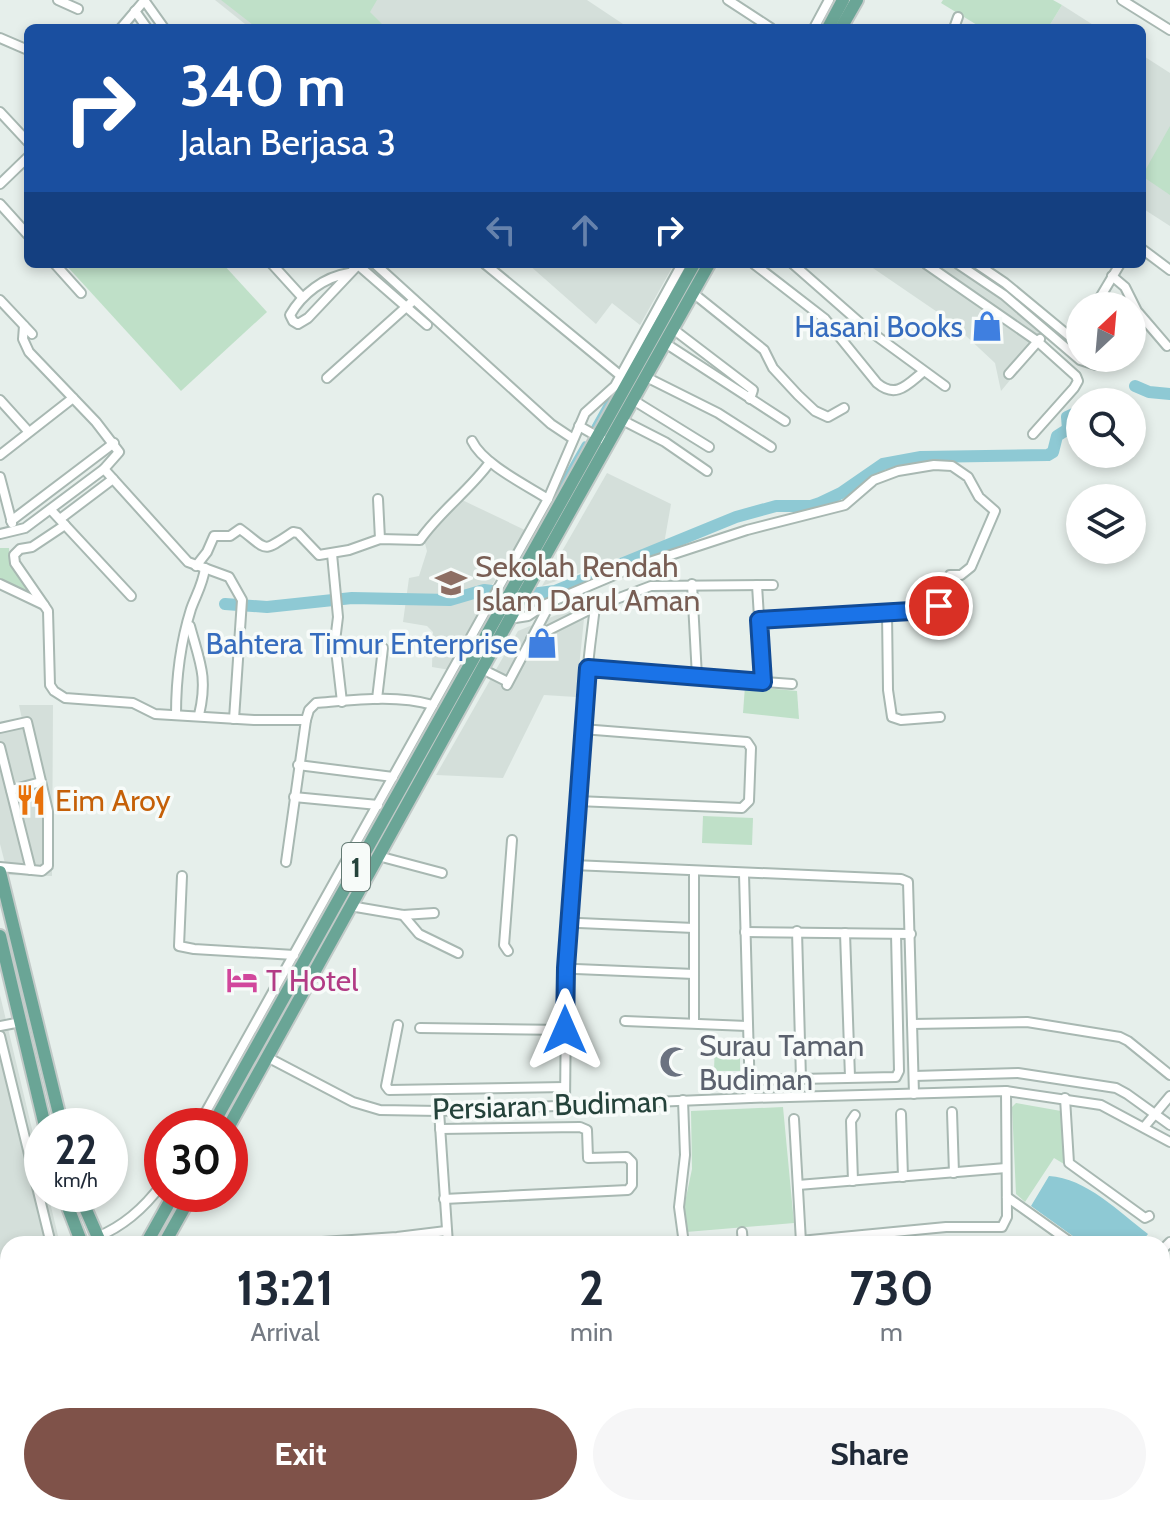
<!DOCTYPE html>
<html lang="en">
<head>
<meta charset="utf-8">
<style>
  body { margin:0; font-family:Cabin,sans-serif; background:#f6f6f7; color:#1f2937; height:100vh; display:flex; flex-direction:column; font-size:30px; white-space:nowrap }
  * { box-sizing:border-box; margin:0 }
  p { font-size:26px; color:#747a83 }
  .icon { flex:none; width:44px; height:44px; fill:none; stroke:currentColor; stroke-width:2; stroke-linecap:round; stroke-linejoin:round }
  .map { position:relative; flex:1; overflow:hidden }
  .side { position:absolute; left:0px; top:1236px; width:1170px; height:280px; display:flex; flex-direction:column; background:#fff; border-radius:24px 24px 0 0; box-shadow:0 4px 12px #0003 }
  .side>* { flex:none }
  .banner { position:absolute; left:24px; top:24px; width:1122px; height:244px; border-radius:12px; box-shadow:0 4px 12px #0003; background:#1a4fa0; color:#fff; overflow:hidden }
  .needle { width:52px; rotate:26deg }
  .tools { position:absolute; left:1066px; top:292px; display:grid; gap:16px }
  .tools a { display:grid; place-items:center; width:80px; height:80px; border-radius:50%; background:#fff; box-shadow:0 4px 12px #0003; font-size:40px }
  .speed { position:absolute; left:24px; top:1108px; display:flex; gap:16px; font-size:40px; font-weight:700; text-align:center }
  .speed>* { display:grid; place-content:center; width:104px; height:104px; border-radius:50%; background:#fff; box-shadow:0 4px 12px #0003; line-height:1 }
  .speed small { font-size:20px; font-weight:400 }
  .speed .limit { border:12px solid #d22; background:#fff; color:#111 }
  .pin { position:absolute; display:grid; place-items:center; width:68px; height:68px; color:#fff; margin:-34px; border:4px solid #fff; border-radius:50%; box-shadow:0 2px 8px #0007 }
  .me { position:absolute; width:88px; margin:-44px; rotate:0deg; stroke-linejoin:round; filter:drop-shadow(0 0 6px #0008) }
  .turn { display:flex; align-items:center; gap:28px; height:168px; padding:0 24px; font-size:36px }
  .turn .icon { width:104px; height:104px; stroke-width:2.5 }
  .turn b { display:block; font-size:56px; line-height:68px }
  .lanes { display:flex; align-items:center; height:76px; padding:0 24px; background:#0003; justify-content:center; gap:40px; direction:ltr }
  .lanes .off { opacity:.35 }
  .eta { display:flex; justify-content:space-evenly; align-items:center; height:136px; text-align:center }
  .eta b { font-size:48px; font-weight:800; line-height:56px }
  .action { display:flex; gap:16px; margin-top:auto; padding:16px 24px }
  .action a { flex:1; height:92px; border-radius:48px; background:#7f5249; color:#fff; font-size:32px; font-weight:800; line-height:92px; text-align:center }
  .action a+a { background:#f6f6f7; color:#1f2937 }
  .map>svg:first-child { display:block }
  .built { fill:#d4dfda }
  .green { fill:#bfe0c8 }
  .water { fill:#8ec9d4 }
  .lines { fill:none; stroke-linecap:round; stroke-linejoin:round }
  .canal { stroke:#8ec9d4; stroke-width:7 }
  .river { stroke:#8ec9d4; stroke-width:12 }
  .street-casing { stroke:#a8b8b2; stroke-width:12 }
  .primary-casing { stroke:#c2cac8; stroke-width:16 }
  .highway-casing { stroke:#c2cac8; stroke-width:18 }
  .street { stroke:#fff; stroke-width:8 }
  .primary { stroke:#6aa596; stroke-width:12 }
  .highway { stroke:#2f6f62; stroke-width:14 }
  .route-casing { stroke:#114b97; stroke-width:20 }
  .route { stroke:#1a73e8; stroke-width:14 }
  .labels { text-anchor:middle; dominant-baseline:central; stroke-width:7; stroke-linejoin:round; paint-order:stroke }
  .shield { fill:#f7fbf9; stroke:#637a73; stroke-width:2 }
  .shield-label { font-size:28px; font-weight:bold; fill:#24423a }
  .shop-label { font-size:30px; fill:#366cbe; stroke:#f7fbf9; text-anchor:end }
  .education-label { font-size:30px; fill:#785e54; stroke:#f7fbf9; text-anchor:start }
  .food-label { font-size:30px; fill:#c56008; stroke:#f7fbf9; text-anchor:start }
  .hotel-label { font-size:30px; fill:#b23c85; stroke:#f7fbf9; text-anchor:start }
  .worship-label { font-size:30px; fill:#5b616d; stroke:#f7fbf9; text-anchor:start }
  .street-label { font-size:30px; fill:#24423a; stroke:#f7fbf9 }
</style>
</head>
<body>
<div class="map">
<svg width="1170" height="1516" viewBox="0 0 1170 1516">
  <rect width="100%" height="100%" fill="#e6efeb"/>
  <g class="built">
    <polygon points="215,0 587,0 629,28 250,28"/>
    <polygon points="1062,5 1098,28 1048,28"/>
    <polygon points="1142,55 1170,73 1170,226 1142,208"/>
    <polygon points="528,264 674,264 640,325 612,303 596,324"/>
    <polygon points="867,264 951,264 999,297 1045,338 1001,391 995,363 949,320"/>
    <polygon points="607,473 671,504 664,544 542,586"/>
    <polygon points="458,498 527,531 490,588 450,670 432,667 433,632 427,626 403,622 409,578 419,576 427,551 424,540"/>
    <polygon points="578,606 585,609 576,697 544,695 503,778 436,775 518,631"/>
    <polygon points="19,705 53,705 52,876 8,875 0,844 0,724 22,719"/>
    <polygon points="0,995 42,1171 42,1194 48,1194 60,1244 8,1244 8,1469 0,1484"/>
  </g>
  <g class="green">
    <polygon points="221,0 377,0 370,12 386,28 257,28"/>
    <polygon points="943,0 1053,0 1062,5 1048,28 982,28 941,3"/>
    <polygon points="1170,126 1170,195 1142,176"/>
    <polygon points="65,264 223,264 267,312 181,391"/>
    <polygon points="0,548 9,548 10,565 30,594 0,581"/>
    <polygon points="745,686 797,691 799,719 743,713"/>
    <polygon points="703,816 753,818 752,845 702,843"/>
    <polygon points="715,1040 740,1040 740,1071 714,1071"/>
    <polygon points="1016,1103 1061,1111 1064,1164 1054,1158 1025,1202 1016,1194 1012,1107"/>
    <polygon points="783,1107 794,1223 686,1232 684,1207 692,1169 691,1111"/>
  </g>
  <path class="water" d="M1049 1176C1086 1178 1119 1212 1148 1234L1140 1244H1084L1031 1206Z"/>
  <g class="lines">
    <g class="canal">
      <polyline points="820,28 835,0"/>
      <polyline points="595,427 619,384"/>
      <polyline points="510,576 585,445"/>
    </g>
    <g class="river">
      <polyline points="1135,386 1149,392 1170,394"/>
      <polyline points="225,604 267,607 352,598 450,600 484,590 523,595 555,591 736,517 776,506 811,506 820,503 841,493 883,464 921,457 1048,455 1053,452 1057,436 1068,429 1067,417 1080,411"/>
      <polyline points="1162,1379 1170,1377"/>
    </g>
    <defs>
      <g id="street">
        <polyline points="58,0 78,9"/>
        <polyline points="144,0 164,28"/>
        <polyline points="728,0 771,28"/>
        <polyline points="1122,0 1170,30"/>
        <polyline points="135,11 147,28"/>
        <polyline points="121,28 144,1"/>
        <polyline points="814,28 829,0"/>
        <polyline points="954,28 958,17"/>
        <polyline points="0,38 28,50"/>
        <polyline points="0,112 28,142"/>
        <polyline points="0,184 28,157"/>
        <polyline points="0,204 28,235"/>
        <polyline points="1142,249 1170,270"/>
        <polyline points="55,264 81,293"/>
        <polyline points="272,264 302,297"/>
        <polyline points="375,264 551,424 572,438"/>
        <polyline points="485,264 621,376"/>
        <path d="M754 264 825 319 877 383C896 399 907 385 923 372"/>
        <polyline points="793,264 867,329 945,386"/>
        <polyline points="926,264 1037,341 1076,376 1078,381 1074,388 1033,434"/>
        <polyline points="958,264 1004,295 1080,360 1096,365"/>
        <polyline points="977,264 1005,283 1080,345"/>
        <polyline points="358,265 427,325"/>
        <path d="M349 273C324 277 302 294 290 315L293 321 298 324 308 318 359 264"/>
        <polyline points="1112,276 1125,287 1137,311 1167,346"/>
        <polyline points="693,293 764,350 773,368 798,395 815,411 828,417 844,408"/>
        <polyline points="0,300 32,334"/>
        <polyline points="1095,306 1120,264"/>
        <polyline points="673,329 753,390 750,399"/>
        <polyline points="665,343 785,421"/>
        <polyline points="1009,374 1040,339"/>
        <polyline points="646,377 718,413 771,447"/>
        <polyline points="327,378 414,300"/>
        <polyline points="0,400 28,431"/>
        <polyline points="633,400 709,447"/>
        <polyline points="622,420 665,442 707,471"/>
        <polyline points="579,426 609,443"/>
        <path d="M472 441C483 464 526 485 548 499"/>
        <polyline points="0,455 73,398"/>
        <polyline points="104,469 188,562 229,577 242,600 234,719"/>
        <polyline points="0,477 12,523"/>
        <polyline points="378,499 380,539"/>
        <polyline points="51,510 131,596"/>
        <polyline points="60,519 113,479"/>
        <polyline points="11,521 114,443"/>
        <polyline points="0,534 25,528 104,469 119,452 96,422 29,352 23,339 24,326"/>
        <polyline points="332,554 338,617 335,641 342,702"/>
        <path d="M196 566 207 552 214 536H230L240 529C269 550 260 554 293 532L298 533 319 555 349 550 380 539 420 540C440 511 470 490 490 462"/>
        <path d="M0 584 44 605 48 611 50 685 54 691 65 698 133 703 155 714 254 720H306L309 710 316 703C353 700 397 694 433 705"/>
        <polyline points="692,584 697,677"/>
        <polyline points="757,585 763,682"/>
        <polyline points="44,605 15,563 14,555 20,549 32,547 65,525"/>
        <polyline points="887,613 888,690 892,717 901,720 940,717"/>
        <polyline points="509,619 528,616 546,604 631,568 747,530 845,505 874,480 898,471 934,465 952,466 968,477 979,497 995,511 971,567 961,575 950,575 943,600 935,609 759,620"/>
        <path d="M190 626C200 663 208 677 199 715"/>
        <polyline points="531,639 595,607 651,586 773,585"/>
        <polyline points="588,668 792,684"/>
        <polyline points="482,669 508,682"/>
        <polyline points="507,685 551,602"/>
        <polyline points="377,699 383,648"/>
        <path d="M176 715C176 680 180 644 191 609 196 595 203 584 205 568"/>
        <polyline points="0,728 27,722 48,811 48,866 42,871 0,867"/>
        <polyline points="0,747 31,870"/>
        <polyline points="298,765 393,777"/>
        <polyline points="11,790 41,782"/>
        <polyline points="294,797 378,805"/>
        <polyline points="577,801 742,808 749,801 751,748 747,742 582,729"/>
        <polyline points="378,856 442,873"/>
        <polyline points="286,862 306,720"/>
        <polyline points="573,865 901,879 908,882 914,1094"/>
        <polyline points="694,872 694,1023"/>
        <polyline points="744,874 750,1098"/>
        <polyline points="182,876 179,946 194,949 294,955"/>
        <polyline points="350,906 403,915 434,913"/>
        <polyline points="403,915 419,934 458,953"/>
        <polyline points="579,923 694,928"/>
        <polyline points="797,931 801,1079"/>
        <polyline points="745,932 911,934"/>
        <polyline points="845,933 850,1077"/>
        <polyline points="508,951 504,945 512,840"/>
        <polyline points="576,969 694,974"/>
        <polyline points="625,1021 747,1026"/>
        <polyline points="912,1024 1027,1022 1120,1037 1128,1041 1170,1075"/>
        <polyline points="398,1025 386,1086 389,1090 565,1087"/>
        <polyline points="0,1026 21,1022"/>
        <polyline points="420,1028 565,1030"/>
        <polyline points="0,1036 51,1244"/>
        <polyline points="267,1057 353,1102 380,1110 439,1111 750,1098 1006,1091 1101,1105 1170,1142"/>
        <polyline points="914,1076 1018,1073 1116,1088 1127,1094 1170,1125"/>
        <polyline points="750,1080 896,1077 899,1071 896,934"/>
        <polyline points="1065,1098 1069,1163 1145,1218 1149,1216"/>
        <polyline points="683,1100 685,1155 679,1207 684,1244"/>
        <path d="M565 1105C566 939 573 772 595 607"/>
        <polyline points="439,1111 448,1244"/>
        <polyline points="952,1112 954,1173"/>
        <polyline points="901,1114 903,1177"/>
        <polyline points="794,1119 801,1242"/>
        <polyline points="198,1126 548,499 585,413 615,386 682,264"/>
        <polyline points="1145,1126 1170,1096"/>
        <polyline points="440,1129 580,1127 587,1130 588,1158 627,1157 632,1162 632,1185 628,1190 444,1199"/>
        <polyline points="853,1181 851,1121 855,1115"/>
        <polyline points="798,1185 1006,1168"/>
        <polyline points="1007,1197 1073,1244"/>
        <polyline points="742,1232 743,1244"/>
        <path d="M97 1237C124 1226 145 1207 162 1184"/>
        <polyline points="800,1241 946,1227 1002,1227 1007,1217 1006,1091"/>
        <polyline points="292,1244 397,1237 446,1231"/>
        <polyline points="1162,1250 1170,1242"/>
        <polyline points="1162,1432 1170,1432"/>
        <polyline points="0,1472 8,1457"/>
        <polyline points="304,1508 305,1516"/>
        <polyline points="470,1508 478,1516"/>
        <polyline points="903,1508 903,1516"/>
        <polyline points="995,1508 1016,1516"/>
        <polyline points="1147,1508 1147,1509"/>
        <polyline points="659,1516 668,1508"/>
        <polyline points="740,1516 741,1508"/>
        <polyline points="980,1516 983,1508"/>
        <polyline points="1035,1516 1039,1508"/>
        <polyline points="1103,1516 1105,1508"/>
      </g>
      <g id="primary">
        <polyline points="828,28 843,0"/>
        <polyline points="841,28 857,0"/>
        <polyline points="0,872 62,1126"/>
        <polyline points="0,936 45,1126"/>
        <polyline points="212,1126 694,264"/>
        <polyline points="229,1126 513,613 709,264"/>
        <polyline points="63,1194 82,1244"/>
        <polyline points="79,1194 101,1244"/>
        <polyline points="146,1244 174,1194"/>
        <polyline points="164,1244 192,1194"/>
        <polyline points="0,1515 8,1500"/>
        <polyline points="13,1516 18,1508"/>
      </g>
      <g id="highway">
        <polyline points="416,1508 425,1516"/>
        <polyline points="437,1508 445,1516"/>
      </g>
    </defs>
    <use href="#street" class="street-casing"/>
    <use href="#primary" class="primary-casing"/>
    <use href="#highway" class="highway-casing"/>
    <use href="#street" class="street"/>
    <use href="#primary" class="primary"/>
    <use href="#highway" class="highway"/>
  </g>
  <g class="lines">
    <defs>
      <polyline id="route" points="565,1030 566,968 588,668 763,682 759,620 928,610 939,606"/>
    </defs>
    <use href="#route" class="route-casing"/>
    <use href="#route" class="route"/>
  </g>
  <defs>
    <symbol id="shop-bare" viewBox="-9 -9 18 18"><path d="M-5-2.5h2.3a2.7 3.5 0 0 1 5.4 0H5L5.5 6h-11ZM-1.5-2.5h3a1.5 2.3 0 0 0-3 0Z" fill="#3f7fe0" stroke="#f7fbf9" stroke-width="2.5" paint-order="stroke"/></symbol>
    <symbol id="school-bare" viewBox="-9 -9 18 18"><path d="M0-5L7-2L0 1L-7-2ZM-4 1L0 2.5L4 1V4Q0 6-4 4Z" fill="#8d6e63" stroke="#f7fbf9" stroke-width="2.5" paint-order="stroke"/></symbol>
    <symbol id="restaurant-bare" viewBox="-9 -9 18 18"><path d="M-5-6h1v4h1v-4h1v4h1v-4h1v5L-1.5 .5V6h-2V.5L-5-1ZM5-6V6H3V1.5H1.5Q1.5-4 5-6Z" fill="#e8710a" stroke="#f7fbf9" stroke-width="2.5" paint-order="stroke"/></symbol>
    <symbol id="hotel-bare" viewBox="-9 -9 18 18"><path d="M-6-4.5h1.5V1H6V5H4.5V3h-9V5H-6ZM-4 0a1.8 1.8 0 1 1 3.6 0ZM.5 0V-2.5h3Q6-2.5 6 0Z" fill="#d1479c" stroke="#f7fbf9" stroke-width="2.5" paint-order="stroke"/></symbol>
    <symbol id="mosque-bare" viewBox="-9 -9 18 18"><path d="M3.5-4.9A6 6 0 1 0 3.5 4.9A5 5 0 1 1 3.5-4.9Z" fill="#6b7280" stroke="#f7fbf9" stroke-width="2.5" paint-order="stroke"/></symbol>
  </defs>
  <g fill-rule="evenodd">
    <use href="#shop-bare" x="965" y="304" width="44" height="44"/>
    <use href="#school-bare" x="429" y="561" width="44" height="44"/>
    <use href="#shop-bare" x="520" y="621" width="44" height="44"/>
    <use href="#restaurant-bare" x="9" y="778" width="44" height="44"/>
    <use href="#hotel-bare" x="220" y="958" width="44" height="44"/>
    <use href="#mosque-bare" x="653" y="1040" width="44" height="44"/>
  </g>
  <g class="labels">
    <rect class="shield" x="342" y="843" width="28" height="48" rx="6"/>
    <g class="shield-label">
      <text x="356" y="867">1</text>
    </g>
    <g class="shop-label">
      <text x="963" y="326">Hasani Books</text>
      <text x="518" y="643">Bahtera Timur Enterprise</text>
    </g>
    <g class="education-label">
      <text x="475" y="566">Sekolah Rendah<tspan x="475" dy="34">Islam Darul Aman</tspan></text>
    </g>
    <g class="food-label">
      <text x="55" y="800">Eim Aroy</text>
    </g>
    <g class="hotel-label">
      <text x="266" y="980">T Hotel</text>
    </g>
    <g class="worship-label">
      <text x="699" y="1045">Surau Taman<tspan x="699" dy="34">Budiman</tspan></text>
    </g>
    <g class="street-label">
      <text transform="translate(550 1105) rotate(-2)">Persiaran Budiman</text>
    </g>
  </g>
</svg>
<div class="tools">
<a><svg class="needle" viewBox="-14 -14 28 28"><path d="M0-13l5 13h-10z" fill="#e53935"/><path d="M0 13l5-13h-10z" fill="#747a83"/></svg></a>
<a><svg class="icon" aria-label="search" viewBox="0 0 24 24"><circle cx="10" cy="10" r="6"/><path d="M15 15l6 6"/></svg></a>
<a><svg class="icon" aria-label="layers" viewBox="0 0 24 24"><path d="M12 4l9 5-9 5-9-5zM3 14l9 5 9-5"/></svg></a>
</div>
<div class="speed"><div>22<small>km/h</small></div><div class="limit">30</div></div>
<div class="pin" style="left:939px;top:606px;background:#d93025"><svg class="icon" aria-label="arrive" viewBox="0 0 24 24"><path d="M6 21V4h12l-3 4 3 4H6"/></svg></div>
<svg class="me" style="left:565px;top:1030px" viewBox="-20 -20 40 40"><path d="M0-17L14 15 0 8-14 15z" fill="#1a73e8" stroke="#fff" stroke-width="4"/></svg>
<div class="banner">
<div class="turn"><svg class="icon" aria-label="right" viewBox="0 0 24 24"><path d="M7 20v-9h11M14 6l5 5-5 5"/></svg><div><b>340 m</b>Jalan Berjasa 3</div></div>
<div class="lanes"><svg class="icon off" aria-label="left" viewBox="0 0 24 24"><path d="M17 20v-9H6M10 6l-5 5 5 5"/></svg><svg class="icon off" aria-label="ahead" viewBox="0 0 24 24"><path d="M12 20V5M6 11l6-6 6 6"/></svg><svg class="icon" aria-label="right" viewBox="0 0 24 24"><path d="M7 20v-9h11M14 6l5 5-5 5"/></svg></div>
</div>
<section class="side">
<div class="eta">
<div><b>13:21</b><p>Arrival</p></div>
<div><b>2</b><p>min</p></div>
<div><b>730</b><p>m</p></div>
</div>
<div class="action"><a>Exit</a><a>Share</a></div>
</section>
</div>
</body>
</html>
